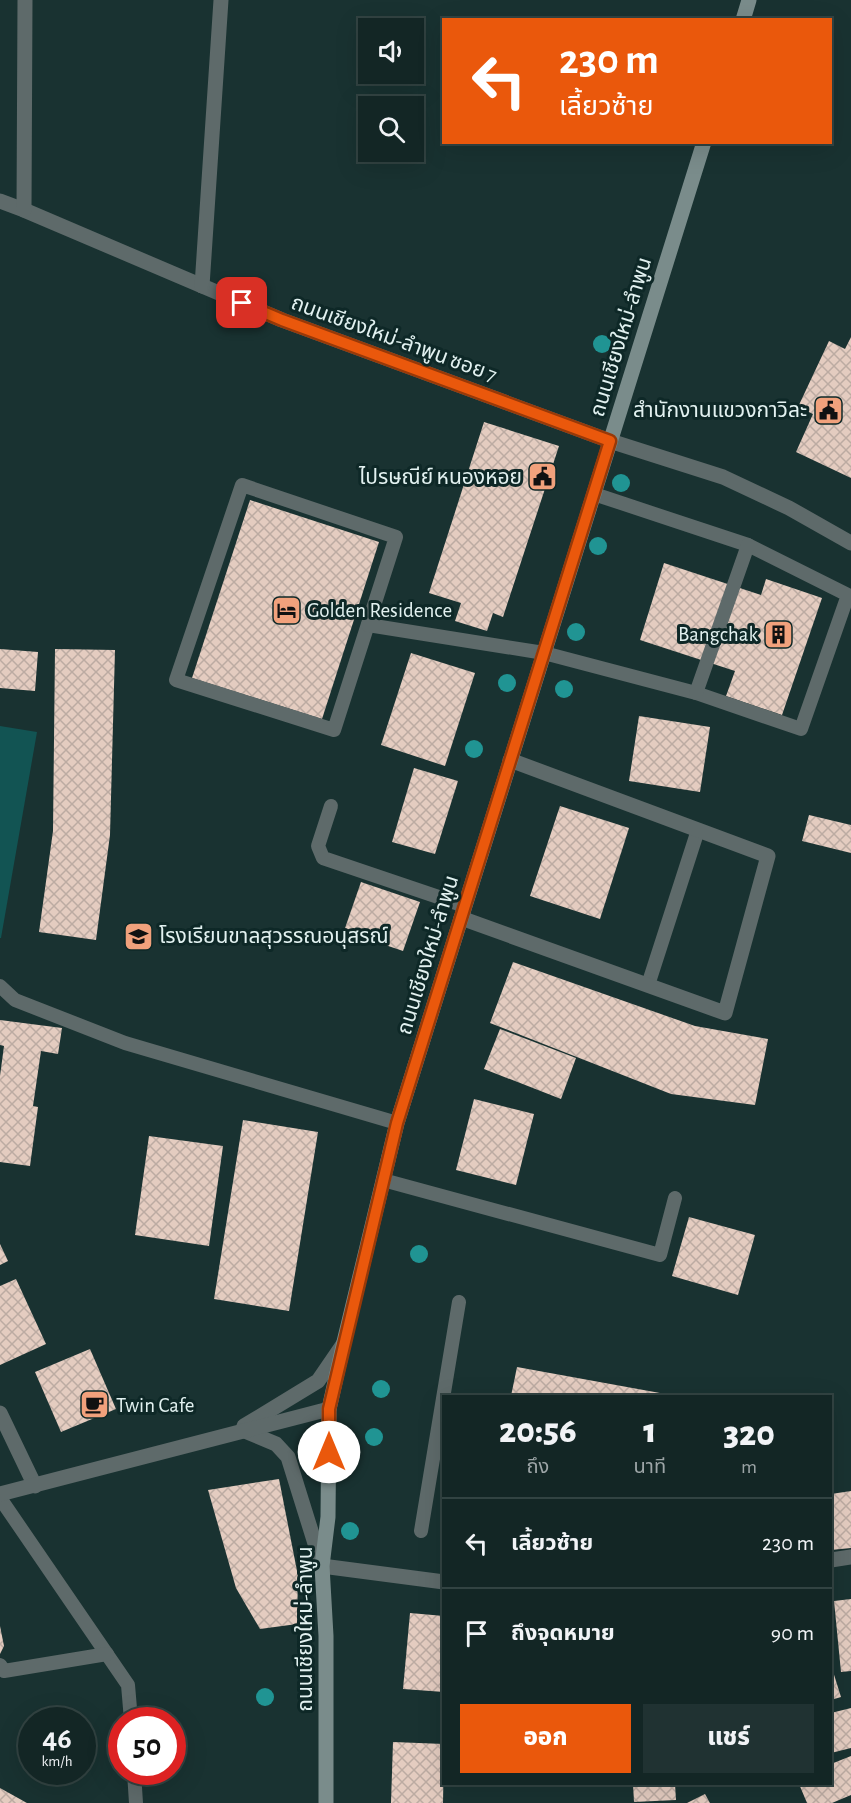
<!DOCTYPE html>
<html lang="th">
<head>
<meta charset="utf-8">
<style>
  body { margin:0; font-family:"Alegreya Sans","Noto Sans Thai",sans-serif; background:#203232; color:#f1f3f6; height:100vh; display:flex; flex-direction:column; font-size:22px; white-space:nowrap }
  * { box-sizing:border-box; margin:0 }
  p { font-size:20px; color:#9da5a7 }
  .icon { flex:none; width:33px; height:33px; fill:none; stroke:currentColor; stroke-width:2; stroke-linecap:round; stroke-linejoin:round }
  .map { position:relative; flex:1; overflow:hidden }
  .panel { position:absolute; left:442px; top:1395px; width:390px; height:390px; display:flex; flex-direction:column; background:#132625; border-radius:0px; box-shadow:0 6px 24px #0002,0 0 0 2px #324342 }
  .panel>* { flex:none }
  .banner { position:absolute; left:442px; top:18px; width:390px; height:126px; border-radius:0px; box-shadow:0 6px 24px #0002,0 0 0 2px #324342; background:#ea580c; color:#fff; overflow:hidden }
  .tools { position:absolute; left:358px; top:18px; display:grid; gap:12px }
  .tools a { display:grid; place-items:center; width:66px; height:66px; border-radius:0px; background:#132625; box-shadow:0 6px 24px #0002,0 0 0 2px #324342; font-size:30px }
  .speed { position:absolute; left:18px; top:1707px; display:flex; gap:12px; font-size:30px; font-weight:700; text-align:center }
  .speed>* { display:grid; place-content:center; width:78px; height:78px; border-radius:50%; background:#132625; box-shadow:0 6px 24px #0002,0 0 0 2px #324342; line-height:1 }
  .speed small { font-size:15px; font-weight:400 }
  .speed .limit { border:9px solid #d22; background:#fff; color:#111 }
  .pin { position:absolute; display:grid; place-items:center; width:51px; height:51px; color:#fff; margin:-26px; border-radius:12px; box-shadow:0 3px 9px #0006 }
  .me { position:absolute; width:66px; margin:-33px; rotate:0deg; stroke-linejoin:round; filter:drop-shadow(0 0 4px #0008) }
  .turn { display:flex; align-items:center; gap:21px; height:126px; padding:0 18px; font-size:27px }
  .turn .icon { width:78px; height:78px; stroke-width:2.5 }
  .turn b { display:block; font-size:42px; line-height:51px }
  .eta { display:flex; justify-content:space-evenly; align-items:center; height:102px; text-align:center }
  .eta b { font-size:36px; font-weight:800; line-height:42px }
  .primary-button { display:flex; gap:12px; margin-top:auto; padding:12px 18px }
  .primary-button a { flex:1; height:69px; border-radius:0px; background:#ea580c; color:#fff; font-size:24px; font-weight:800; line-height:69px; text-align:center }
  .primary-button a+a { background:#203232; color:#f1f3f6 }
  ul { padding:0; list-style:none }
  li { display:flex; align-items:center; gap:18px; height:90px; padding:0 18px; border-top:2px solid #324342 }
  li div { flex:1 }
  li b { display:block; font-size:22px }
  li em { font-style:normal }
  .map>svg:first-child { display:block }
  .garden { fill:#125453 }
  .building { fill:url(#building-cross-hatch) }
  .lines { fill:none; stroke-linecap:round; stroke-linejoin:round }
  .service { stroke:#5e6a6a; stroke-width:14 }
  .minor { stroke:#5e6a6a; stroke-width:15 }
  .tertiary { stroke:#5e6a6a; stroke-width:15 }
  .secondary { stroke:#7a8c8b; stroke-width:15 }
  .tree { fill:#209493 }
  .route-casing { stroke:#983908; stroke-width:15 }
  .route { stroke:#ea580c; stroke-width:10 }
  .labels { text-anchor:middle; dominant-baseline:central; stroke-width:6; stroke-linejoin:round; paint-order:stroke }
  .street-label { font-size:21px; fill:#e2f1f0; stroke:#0e2827 }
  .poi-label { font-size:21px; fill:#e2f1f0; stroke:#0e2827; text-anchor:end }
</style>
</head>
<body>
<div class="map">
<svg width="851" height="1803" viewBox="0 0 851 1803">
  <defs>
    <pattern id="building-cross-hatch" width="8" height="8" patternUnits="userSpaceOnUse" patternTransform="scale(1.5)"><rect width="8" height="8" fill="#e4ccc0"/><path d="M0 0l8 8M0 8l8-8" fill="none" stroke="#bcaba2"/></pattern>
  </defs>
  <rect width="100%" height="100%" fill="#193231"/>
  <polygon class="garden" points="0,726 37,732 1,938 0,938"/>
  <g class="building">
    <polygon points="851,337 851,478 796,452 813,414 798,407 829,341 845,349"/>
    <polygon points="484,422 559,446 503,617 493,613 487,631 455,621 461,603 429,593"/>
    <polygon points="250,500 379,542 322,719 192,678"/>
    <polygon points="664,563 761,595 766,579 822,598 782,715 726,696 735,671 640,640"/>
    <polygon points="0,649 38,652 35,691 0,688"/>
    <polygon points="55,649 115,650 110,835 96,940 39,932 53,831"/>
    <polygon points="411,653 475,673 445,766 381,745"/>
    <polygon points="639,716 710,727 700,792 629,781"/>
    <polygon points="414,768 458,781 435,854 392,842"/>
    <polygon points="560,806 629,828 600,919 530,896"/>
    <polygon points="809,815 851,825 851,853 802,841"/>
    <polygon points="361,882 420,902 403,951 344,931"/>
    <polygon points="513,962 695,1026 768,1039 755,1105 671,1094 490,1023"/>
    <polygon points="0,1020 62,1028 58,1054 41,1051 33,1106 38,1107 30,1166 0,1162 0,1076 4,1046 0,1045"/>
    <polygon points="500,1029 576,1058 561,1099 484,1069"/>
    <polygon points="474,1099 534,1114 516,1185 456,1170"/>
    <polygon points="243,1120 318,1132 289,1311 214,1299"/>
    <polygon points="149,1136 223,1146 209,1246 135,1235"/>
    <polygon points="689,1217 755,1235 738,1295 672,1276"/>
    <polygon points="0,1244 8,1261 0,1265"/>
    <polygon points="16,1279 46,1344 0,1365 0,1286"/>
    <polygon points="90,1349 116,1409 61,1432 35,1372"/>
    <polygon points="517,1367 671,1395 671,1396 511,1396"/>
    <polygon points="279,1479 298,1576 297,1624 260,1629 236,1588 208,1490"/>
    <polygon points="851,1491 851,1548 831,1550 831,1494"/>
    <polygon points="851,1599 851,1671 841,1672 834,1601"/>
    <polygon points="410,1613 444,1616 444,1692 403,1689"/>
    <polygon points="0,1626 4,1646 0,1654"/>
    <polygon points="831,1665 841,1697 831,1700"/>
    <polygon points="851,1708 851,1748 831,1753 831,1713"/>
    <polygon points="393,1742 444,1744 443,1803 391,1803"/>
    <polygon points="851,1756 851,1795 832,1803 807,1803 799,1784 831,1784 831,1764"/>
    <polygon points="633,1784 675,1784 676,1800 634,1802"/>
    <polygon points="0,1788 27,1803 0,1803"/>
    <polygon points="705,1794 710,1803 687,1803"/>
  </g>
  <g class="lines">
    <g class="service">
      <polygon points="242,485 396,537 334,730 176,680"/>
      <polyline points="368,625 544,653 696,693 801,729 848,595 748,545 594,494"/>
      <polyline points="696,693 748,545"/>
      <polyline points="331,806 318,846 323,858 465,906"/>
      <polyline points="648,985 698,830"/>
      <polyline points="0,986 15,1000 125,1043 397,1123"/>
      <polyline points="383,1180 660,1255 675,1198"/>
      <polyline points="0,1498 128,1685 131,1720"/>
      <polyline points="421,1531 459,1302"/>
      <polyline points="0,1665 4,1671 107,1654"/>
      <polyline points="134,1772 136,1803"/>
    </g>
    <g class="minor">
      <polyline points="0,201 24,210 282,320 610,441 723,477 789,508 851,543"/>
      <polyline points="24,210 25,0"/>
      <polyline points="202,286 221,0"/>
      <polyline points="461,918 725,1013 768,856 510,760"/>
      <polyline points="0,1413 35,1486"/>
      <polyline points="831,1560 851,1557"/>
      <polyline points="322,1566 444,1582"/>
    </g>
    <g class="tertiary">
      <polyline points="244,1426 318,1381 344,1343"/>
      <polyline points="245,1431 276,1444 288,1457 322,1566"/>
      <polyline points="0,1494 329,1409"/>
    </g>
    <g class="secondary">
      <polyline points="743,20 749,0"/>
      <polyline points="326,1803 326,1636 322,1566 328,1517 329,1409 344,1342 397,1123 704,142"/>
    </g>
  </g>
  <g class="tree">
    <circle cx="602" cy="344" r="9"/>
    <circle cx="621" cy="483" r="9"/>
    <circle cx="598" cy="546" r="9"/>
    <circle cx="576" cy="632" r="9"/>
    <circle cx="507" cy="683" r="9"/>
    <circle cx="564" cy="689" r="9"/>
    <circle cx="474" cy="749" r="9"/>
    <circle cx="419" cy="1254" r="9"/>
    <circle cx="381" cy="1389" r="9"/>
    <circle cx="374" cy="1437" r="9"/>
    <circle cx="350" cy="1531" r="9"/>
    <circle cx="265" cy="1697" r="9"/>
  </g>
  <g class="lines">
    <defs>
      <polyline id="route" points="242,303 282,320 610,441 397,1123 329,1409 329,1452"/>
    </defs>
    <use href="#route" class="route-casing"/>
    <use href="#route" class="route"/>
  </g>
  <defs>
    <symbol id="civic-square" viewBox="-11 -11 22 22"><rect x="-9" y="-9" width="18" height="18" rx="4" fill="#f1a17c" stroke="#0e2827"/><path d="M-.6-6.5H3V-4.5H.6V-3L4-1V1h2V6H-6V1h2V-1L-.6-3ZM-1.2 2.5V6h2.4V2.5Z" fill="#111"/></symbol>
    <symbol id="hotel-square" viewBox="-11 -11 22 22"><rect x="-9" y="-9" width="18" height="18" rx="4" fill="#f1a17c" stroke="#0e2827"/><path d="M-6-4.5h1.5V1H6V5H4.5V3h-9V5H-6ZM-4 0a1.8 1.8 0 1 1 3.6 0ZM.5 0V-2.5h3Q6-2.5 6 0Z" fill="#111"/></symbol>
    <symbol id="building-square" viewBox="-11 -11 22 22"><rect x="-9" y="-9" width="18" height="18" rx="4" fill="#f1a17c" stroke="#0e2827"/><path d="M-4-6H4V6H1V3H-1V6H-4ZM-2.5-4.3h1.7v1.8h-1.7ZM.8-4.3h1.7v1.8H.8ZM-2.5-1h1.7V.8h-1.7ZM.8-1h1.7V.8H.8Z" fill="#111"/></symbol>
    <symbol id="school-square" viewBox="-11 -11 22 22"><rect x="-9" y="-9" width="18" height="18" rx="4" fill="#f1a17c" stroke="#0e2827"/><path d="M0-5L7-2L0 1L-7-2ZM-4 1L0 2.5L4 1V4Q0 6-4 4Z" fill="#111"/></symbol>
    <symbol id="cafe-square" viewBox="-11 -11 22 22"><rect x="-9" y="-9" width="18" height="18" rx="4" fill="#f1a17c" stroke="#0e2827"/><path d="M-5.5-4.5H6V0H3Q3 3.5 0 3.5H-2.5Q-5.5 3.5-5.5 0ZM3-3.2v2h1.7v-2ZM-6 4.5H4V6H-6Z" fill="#111"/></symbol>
  </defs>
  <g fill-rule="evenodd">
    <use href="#civic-square" x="812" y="394" width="33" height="33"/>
    <use href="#civic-square" x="526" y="460" width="33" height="33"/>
    <use href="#hotel-square" x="270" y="594" width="33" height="33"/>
    <use href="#building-square" x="762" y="618" width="33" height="33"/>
    <use href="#school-square" x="122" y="920" width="33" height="33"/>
    <use href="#cafe-square" x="78" y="1388" width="33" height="33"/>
  </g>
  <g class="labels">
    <g class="street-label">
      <text transform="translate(621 337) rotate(-73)">ถนนเชียงใหม่-ลำพูน</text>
      <text transform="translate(394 339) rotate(20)">ถนนเชียงใหม่-ลำพูน ซอย 7</text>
      <text transform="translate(428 955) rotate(-73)">ถนนเชียงใหม่-ลำพูน</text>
      <text transform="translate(305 1629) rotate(-90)">ถนนเชียงใหม่-ลำพูน</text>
    </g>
    <g class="poi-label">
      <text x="807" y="410">สำนักงานแขวงกาวิละ</text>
      <text x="522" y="477">ไปรษณีย์ หนองหอย</text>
      <text x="307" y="610" text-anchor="start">Golden Residence</text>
      <text x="758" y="634">Bangchak</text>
      <text x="159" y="936" text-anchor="start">โรงเรียนขาลสุวรรณอนุสรณ์</text>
      <text x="116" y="1405" text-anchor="start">Twin Cafe</text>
    </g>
  </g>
</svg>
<div class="tools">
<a><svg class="icon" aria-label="sound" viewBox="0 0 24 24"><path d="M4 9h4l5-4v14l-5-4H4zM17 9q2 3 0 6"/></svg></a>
<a><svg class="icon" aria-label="search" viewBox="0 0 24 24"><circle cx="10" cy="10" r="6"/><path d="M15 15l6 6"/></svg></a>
</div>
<div class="speed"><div>46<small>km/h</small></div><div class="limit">50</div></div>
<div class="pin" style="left:242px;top:303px;background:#d93025"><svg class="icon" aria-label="arrive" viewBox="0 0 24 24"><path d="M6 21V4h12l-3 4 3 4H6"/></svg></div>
<svg class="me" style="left:329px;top:1452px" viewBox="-20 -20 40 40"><circle r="19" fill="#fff"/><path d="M0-13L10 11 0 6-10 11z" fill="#ea580c"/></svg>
<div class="banner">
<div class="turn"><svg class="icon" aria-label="left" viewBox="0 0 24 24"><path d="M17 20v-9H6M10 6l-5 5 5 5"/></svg><div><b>230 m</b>เลี้ยวซ้าย</div></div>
</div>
<section class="panel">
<div class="eta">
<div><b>20:56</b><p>ถึง</p></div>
<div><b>1</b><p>นาที</p></div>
<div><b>320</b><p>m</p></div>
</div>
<ul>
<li><svg class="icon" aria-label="left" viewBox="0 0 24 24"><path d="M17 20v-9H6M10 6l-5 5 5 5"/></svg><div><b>เลี้ยวซ้าย</b></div><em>230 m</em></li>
<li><svg class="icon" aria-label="arrive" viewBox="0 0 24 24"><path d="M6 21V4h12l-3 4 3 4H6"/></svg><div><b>ถึงจุดหมาย</b></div><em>90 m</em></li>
</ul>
<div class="primary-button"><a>ออก</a><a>แชร์</a></div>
</section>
</div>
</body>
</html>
